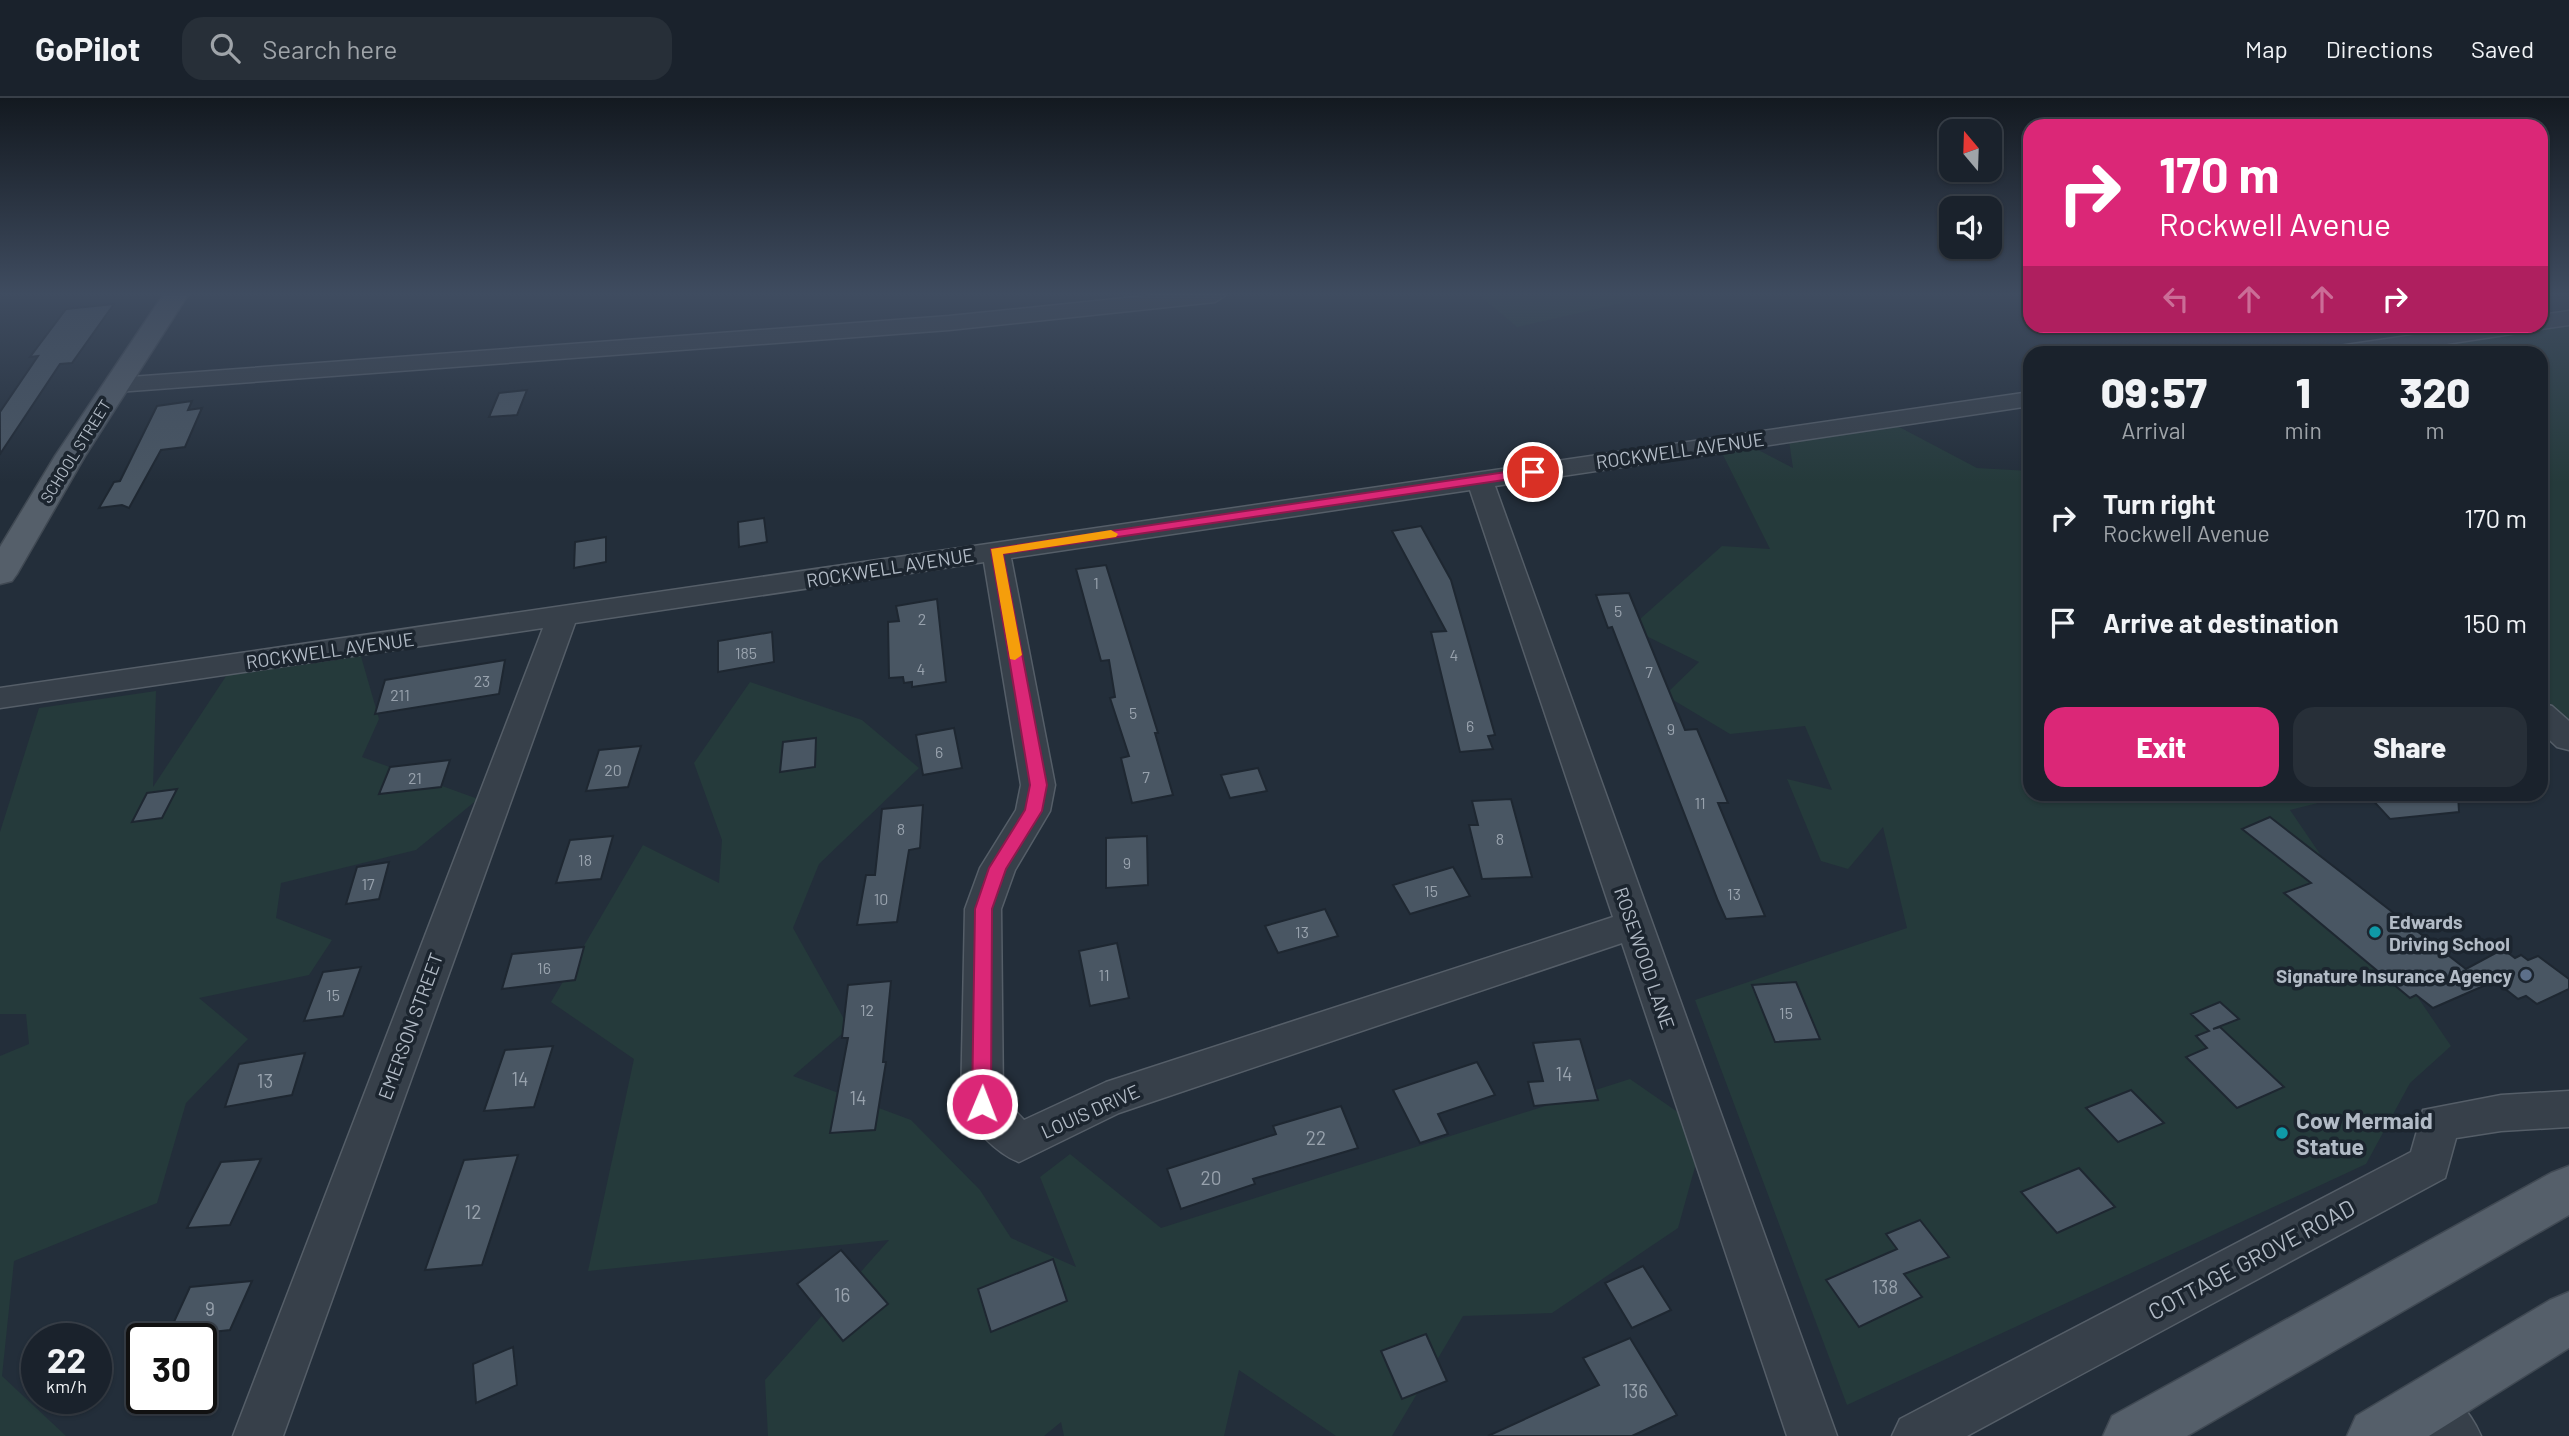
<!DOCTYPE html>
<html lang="en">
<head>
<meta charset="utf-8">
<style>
  body { margin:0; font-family:Barlow,sans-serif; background:#272f38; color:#f1f3f6; height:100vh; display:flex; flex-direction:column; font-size:26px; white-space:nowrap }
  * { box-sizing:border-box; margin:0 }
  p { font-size:23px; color:#9fa4a9 }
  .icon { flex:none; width:38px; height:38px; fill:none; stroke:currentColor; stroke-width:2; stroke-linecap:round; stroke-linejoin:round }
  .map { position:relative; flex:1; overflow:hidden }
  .panel { position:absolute; left:2023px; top:248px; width:525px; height:455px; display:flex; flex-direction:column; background:#1a222c; border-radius:21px; box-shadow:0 2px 5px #0004,0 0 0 2px #383f48 }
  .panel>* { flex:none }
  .top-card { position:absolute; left:2023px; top:21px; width:525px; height:214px; border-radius:21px; box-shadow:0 2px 5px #0004,0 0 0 2px #383f48; background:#db2777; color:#fff; overflow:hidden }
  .needle { width:46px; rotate:341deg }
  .controls { position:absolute; left:1939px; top:21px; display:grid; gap:14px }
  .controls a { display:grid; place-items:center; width:63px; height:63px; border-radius:14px; background:#1a222c; box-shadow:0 2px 5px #0004,0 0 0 2px #383f48; font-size:35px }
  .speed { position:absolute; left:21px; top:1225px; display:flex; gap:14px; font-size:35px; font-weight:700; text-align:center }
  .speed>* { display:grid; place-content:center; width:91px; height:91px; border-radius:50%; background:#1a222c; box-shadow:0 2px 5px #0004,0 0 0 2px #383f48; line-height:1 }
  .speed small { font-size:18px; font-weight:400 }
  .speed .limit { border:4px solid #111; border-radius:10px; background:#fff; color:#111 }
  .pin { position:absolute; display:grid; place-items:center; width:60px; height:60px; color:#fff; margin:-30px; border:4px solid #fff; border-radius:50%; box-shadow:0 2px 7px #0007 }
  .me { position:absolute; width:77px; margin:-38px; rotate:1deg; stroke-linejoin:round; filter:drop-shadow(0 0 5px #0008) }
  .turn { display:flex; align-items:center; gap:24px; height:147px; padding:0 21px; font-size:32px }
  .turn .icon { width:91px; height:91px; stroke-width:2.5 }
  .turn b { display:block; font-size:49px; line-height:60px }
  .lanes { display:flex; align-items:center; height:66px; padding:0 21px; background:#0003; justify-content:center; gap:35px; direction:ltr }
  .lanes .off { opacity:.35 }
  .eta { display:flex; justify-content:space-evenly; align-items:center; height:119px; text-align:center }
  .eta b { font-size:42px; font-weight:800; line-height:49px }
  .primary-button { display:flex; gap:14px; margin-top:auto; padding:14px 21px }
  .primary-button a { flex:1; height:80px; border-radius:21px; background:#db2777; color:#fff; font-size:28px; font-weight:800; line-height:80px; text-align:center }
  .primary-button a+a { background:#272f38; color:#f1f3f6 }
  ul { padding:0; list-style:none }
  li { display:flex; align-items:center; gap:21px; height:105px; padding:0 21px }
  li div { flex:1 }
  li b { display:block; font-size:26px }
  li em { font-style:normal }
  header { display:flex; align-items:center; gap:42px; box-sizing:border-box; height:98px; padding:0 35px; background:#1a222c; border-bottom:2px solid #383f48 }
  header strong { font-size:33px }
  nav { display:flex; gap:38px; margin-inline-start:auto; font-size:24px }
  .search { width:490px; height:63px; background:#272f38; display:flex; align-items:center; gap:18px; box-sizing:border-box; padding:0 24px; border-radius:21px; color:#9fa4a9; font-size:26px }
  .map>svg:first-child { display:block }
  .green { fill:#253a3b }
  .building { fill:#495663; stroke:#1e2731; stroke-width:2 }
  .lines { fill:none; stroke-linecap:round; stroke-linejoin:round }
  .minor-casing { stroke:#555e68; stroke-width:3 }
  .major-casing { stroke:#404953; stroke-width:3 }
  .minor { fill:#37404a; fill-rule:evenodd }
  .major { fill:#555f6a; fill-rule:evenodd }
  .route { fill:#db2777; stroke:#8e194d; stroke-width:2 }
  .slow { fill:#f59e0b }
  .culture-dot { fill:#0f9aa8; stroke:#1c252f; stroke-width:2.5 }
  .service-dot { fill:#5c6f8a; stroke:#1c252f; stroke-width:2.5 }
  .labels { text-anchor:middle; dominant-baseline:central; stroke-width:7; stroke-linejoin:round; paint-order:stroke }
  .far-street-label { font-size:16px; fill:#b2bbc6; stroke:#1c252f }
  .number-label { font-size:16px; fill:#98a2ad }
  .street-label { font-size:19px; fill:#b2bbc6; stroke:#1c252f }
  .poi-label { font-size:19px; font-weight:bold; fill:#b2bbc6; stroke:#1c252f; text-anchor:start }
  .near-number-label { font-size:19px; fill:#98a2ad }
  .near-poi-label { font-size:23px; font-weight:bold; fill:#b2bbc6; stroke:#1c252f; text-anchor:start }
  .near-street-label { font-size:23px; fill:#b2bbc6; stroke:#1c252f }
</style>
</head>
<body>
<header>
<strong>GoPilot</strong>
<div class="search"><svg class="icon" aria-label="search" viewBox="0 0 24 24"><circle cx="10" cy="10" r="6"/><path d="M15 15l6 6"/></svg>Search here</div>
<nav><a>Map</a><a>Directions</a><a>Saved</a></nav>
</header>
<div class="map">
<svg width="2569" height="1338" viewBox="0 0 2569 1338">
  <rect width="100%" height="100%" fill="#232e3a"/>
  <g class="green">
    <polygon points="1479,197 1619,197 1627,204 1517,229"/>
    <polygon points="2569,220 2569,622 2541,598 2541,256 2332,256 2518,228 2541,228"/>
    <polygon points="1886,322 1977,370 2030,373 2030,696 2350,697 2290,712 2451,948 2410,985 2366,1066 1847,1307 1695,902 1907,830 1883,729 1848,771 1821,763 1787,681 1832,692 1805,628 1730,636 1665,597 1699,564 1630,530 1722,448 1770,451 1718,347 1741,343 1793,370 1788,336"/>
    <polygon points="358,548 379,621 362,659 478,701 416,752 281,785 276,820 332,842 309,877 199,900 248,941 186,1005 157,1105 14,1163 2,1278 66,1338 0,1338 0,958 29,946 26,916 0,916 0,734 39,610 156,593 153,689 234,566"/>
    <polygon points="750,584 862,622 919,670 819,766 793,830 849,930 793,978 911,1022 980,1092 1011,1140 1076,1169 1040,1079 1070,1056 1161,1130 1630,981 1705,1033 1678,1130 1552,1215 1463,1218 1392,1338 1336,1338 1239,1272 1224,1338 1064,1338 1061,1324 1044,1338 768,1338 765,1282 889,1142 588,1173 634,961 551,904 643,747 719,785 722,742 694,665"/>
  </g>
  <g class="building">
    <polygon points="114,206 72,265 60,266 0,356 0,314 38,258 30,259 66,211"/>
    <polygon points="527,292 517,317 489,319 499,295"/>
    <polygon points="192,303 188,312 202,310 185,349 161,352 129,410 122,407 99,410 114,384 120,383 157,308"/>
    <polygon points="764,420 767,444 739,449 738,424"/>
    <polygon points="1421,428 1451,482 1495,637 1488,638 1493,651 1460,654 1431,534 1446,533 1392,433"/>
    <polygon points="606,439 606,464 574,470 575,444"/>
    <polygon points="1106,467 1158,635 1155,635 1173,697 1132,705 1121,660 1129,658 1110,600 1115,599 1109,562 1101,563 1076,471"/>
    <polygon points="1629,495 1685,632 1697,631 1728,705 1718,705 1765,818 1726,821 1718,803 1612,529 1608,530 1596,497"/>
    <polygon points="937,501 946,584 912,589 912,584 904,585 903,579 889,580 888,524 899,523 896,508"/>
    <polygon points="772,534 774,564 718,574 718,543"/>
    <polygon points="505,562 499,596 375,616 385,582"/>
    <polygon points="954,630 962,670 923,677 916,637"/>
    <polygon points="816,640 815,669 780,674 783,644"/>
    <polygon points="641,648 628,689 586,693 599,652"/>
    <polygon points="450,662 441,689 379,696 390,669"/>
    <polygon points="1258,670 1267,693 1230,700 1221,677"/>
    <polygon points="177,691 162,720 132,724 147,695"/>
    <polygon points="2367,696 2458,696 2459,714 2390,721"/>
    <polygon points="1511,701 1532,779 1482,781 1469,727 1478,727 1472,703"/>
    <polygon points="923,707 920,750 909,752 897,824 857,827 866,777 875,777 882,711"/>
    <polygon points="2270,719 2466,871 2503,851 2515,860 2521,857 2528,862 2538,858 2569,881 2569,891 2537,906 2526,898 2518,901 2495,883 2433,910 2416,897 2410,900 2284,795 2311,785 2242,731"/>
    <polygon points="613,738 601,781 556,785 570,742"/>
    <polygon points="1147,738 1148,787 1106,790 1106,740"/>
    <polygon points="389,764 379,801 346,806 357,769"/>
    <polygon points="1453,769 1470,798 1410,816 1393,787"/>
    <polygon points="1325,811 1338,838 1278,855 1265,828"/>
    <polygon points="1117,845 1129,900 1090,908 1079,853"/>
    <polygon points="584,849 575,882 502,891 512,856"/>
    <polygon points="361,869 343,918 304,923 323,874"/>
    <polygon points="891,883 883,964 886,964 875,1032 830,1035 848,940 842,940 848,887"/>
    <polygon points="1796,884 1820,941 1775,944 1752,887"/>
    <polygon points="2220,904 2239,921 2213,931 2220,929 2284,989 2237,1010 2186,959 2207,950 2196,938 2209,933 2191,916"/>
    <polygon points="1580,941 1598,1002 1534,1008 1528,984 1543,983 1533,945"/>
    <polygon points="553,948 534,1009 484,1013 505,952"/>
    <polygon points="305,955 292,997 225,1009 239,966"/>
    <polygon points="1477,964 1495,997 1438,1016 1448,1036 1420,1045 1393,992"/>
    <polygon points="2131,992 2164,1025 2118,1044 2086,1010"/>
    <polygon points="1341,1008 1358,1050 1253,1081 1255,1086 1181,1111 1167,1071 1276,1036 1273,1028"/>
    <polygon points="518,1057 482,1167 425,1172 464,1062"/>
    <polygon points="261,1061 230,1127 187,1130 221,1064"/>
    <polygon points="2079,1070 2115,1109 2057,1135 2021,1094"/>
    <polygon points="1920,1122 1949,1159 1904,1176 1922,1199 1859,1229 1826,1182 1897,1151 1886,1136"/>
    <polygon points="841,1152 888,1206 843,1243 797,1186"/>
    <polygon points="1053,1161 1067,1203 991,1234 978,1191"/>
    <polygon points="1643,1168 1671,1212 1632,1230 1605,1185"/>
    <polygon points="252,1183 230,1232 167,1239 190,1189"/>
    <polygon points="1426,1236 1447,1283 1402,1301 1381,1253"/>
    <polygon points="1630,1240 1677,1317 1632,1338 1488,1338 1599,1287 1583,1260"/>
    <polygon points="513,1249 517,1287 476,1305 473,1266"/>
  </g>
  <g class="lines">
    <defs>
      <g id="minor">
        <polygon points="1155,197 1226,197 1215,204 949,232 117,294 108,292 105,287 108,282 117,280 949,218"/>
        <polygon points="2569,213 2569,227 2541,231 2532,228 2541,228 2541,217"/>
        <polygon points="2476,228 2529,228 2518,235 2381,256 2321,256 2332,249"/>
        <path d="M2030 294V308L1495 388 1837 1338H1787L1622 845 1119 1015 1019 1064C995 1055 972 1029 961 1006L965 811 980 770 1016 712 1021 687 984 464 575 525 283 1338H233L543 530 0 610V590ZM1470 392 1613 819 1106 984 1024 1022 1003 1000 1001 811 1015 772 1050 713 1055 687 1011 460Z"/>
        <polygon points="2541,605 2552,608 2569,623 2569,652 2557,649 2541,634"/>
        <polygon points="2569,993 2569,1029 2501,1033 2456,1040 2445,1080 1967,1338 1892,1338 1900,1321 2411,1054 2423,1012 2501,997"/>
        <path d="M2427 1283C2452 1293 2470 1313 2481 1338H2423L2410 1324 2403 1307 2410 1290Z"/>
      </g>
      <g id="major">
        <polygon points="163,197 188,197 85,358 17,476 12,483 0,486 0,449 55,358"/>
        <polygon points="2569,1068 2569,1117 2187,1338 2103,1338 2112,1318 2551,1075"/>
        <polygon points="2569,1194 2569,1250 2429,1338 2347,1338 2356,1318 2550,1202"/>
      </g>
    </defs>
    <use href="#minor" class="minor-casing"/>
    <use href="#major" class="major-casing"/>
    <use href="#minor" class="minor"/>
    <use href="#major" class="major"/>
  </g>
  <linearGradient id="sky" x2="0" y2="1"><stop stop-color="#131920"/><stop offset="0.51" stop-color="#3f4c60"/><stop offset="1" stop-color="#3f4c60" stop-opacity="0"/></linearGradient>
  <rect width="2569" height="384" fill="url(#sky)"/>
  <polygon class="route" points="1533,370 1538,371 1538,377 1003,456 1047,687 1042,713 1006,771 992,811 991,1006 989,1012 982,1014 975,1012 972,1006 975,811 989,770 1025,712 1030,687 991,451"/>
  <polygon class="slow" points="1111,432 1118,436 1116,439 1003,456 1022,557 1015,562 1010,561 991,451"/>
  <g class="culture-dot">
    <circle cx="2375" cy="834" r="7"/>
    <circle cx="2282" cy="1035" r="7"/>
  </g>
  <circle class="service-dot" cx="2526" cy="877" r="7"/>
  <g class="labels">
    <g class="far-street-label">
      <text transform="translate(75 353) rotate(-58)">SCHOOL STREET</text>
    </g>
    <g class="number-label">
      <text x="1096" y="484">1</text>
      <text x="1618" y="512">5</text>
      <text x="922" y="520">2</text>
      <text x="746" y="554">185</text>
      <text x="1454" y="556">4</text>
      <text x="921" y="570">4</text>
      <text x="1649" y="573">7</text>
      <text x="482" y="582">23</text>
      <text x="400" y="596">211</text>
      <text x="1133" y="614">5</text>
      <text x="1470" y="627">6</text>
      <text x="1671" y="630">9</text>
      <text x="939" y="653">6</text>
      <text x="613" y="671">20</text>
      <text x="1146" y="678">7</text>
      <text x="415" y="679">21</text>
      <text x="1700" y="704">11</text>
      <text x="901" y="730">8</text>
      <text x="1500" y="740">8</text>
      <text x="585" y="761">18</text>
      <text x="1127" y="764">9</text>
      <text x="368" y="785">17</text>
      <text x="1431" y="792">15</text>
      <text x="1734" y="795">13</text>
      <text x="881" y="800">10</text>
      <text x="1302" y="833">13</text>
      <text x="544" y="869">16</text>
      <text x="1104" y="876">11</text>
      <text x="333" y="896">15</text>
      <text x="867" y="911">12</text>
      <text x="1786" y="914">15</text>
    </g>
    <g class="street-label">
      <text transform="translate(1680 352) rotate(-8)">ROCKWELL AVENUE</text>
      <text transform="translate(890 469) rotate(-9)">ROCKWELL AVENUE</text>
      <text transform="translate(330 552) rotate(-8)">ROCKWELL AVENUE</text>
      <text transform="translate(1645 860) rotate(71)">ROSEWOOD LANE</text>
      <text transform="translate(410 928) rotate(-70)">EMERSON STREET</text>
      <text transform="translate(1090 1013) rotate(-24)">LOUIS DRIVE</text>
    </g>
    <g class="poi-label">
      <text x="2389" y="823">Edwards<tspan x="2389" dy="22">Driving School</tspan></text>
      <text x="2512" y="877" text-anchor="end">Signature Insurance Agency</text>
    </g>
    <g class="near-number-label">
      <text x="1564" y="975">14</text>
      <text x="520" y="980">14</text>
      <text x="265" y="982">13</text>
      <text x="858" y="999">14</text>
      <text x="1316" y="1039">22</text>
      <text x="1211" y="1079">20</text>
      <text x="473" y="1113">12</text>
      <text x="1885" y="1188">138</text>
      <text x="842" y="1196">16</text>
      <text x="210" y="1210">9</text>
      <text x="1635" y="1292">136</text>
    </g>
    <g class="near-poi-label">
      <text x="2296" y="1022">Cow Mermaid<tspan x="2296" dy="26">Statue</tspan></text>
    </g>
    <g class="near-street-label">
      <text transform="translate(2251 1161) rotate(-28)">COTTAGE GROVE ROAD</text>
    </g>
  </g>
</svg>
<div class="controls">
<a><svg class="needle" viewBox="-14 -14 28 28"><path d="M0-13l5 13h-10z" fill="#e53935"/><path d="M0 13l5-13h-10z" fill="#9fa4a9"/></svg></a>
<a><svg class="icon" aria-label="sound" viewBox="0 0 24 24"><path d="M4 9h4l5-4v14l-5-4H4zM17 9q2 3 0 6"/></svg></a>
</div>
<div class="speed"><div>22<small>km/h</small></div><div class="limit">30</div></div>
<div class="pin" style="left:1533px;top:374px;background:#d93025"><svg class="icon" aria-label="arrive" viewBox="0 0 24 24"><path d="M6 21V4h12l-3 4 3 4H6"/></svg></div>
<svg class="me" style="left:982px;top:1006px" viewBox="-20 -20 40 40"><circle r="17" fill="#db2777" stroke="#fff" stroke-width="3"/><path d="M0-11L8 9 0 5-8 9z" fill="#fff"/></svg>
<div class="top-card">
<div class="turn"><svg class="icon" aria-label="right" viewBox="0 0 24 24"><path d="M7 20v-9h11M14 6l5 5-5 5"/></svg><div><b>170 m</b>Rockwell Avenue</div></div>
<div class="lanes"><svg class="icon off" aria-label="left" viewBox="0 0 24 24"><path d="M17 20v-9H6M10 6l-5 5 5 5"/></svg><svg class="icon off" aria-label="ahead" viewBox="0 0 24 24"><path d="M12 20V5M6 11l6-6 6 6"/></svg><svg class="icon off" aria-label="ahead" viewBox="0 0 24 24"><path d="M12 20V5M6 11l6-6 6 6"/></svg><svg class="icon" aria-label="right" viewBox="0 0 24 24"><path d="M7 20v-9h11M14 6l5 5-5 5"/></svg></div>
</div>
<section class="panel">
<div class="eta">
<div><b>09:57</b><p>Arrival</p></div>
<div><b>1</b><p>min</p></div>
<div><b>320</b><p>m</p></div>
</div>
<ul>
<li><svg class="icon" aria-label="right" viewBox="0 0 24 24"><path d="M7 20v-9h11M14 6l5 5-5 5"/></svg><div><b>Turn right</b><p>Rockwell Avenue</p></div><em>170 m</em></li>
<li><svg class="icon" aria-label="arrive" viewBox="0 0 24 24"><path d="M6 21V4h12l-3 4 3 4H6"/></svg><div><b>Arrive at destination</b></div><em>150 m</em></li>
</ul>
<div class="primary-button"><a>Exit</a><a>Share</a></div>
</section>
</div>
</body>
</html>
